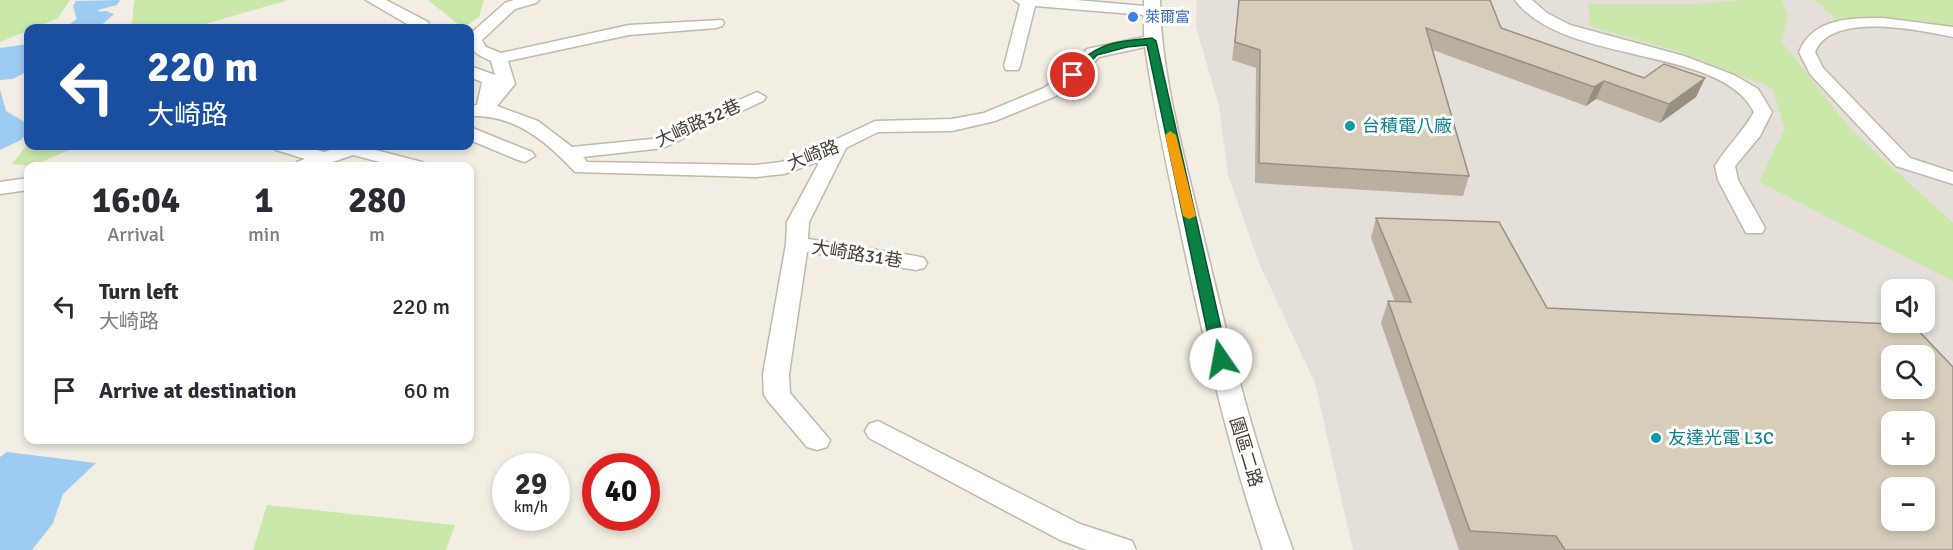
<!DOCTYPE html>
<html lang="en">
<head>
<meta charset="utf-8">
<style>
  body { margin:0; font-family:Signika,"Noto Sans TC",sans-serif; background:#f2f2f3; color:#2b2b33; height:100vh; display:flex; flex-direction:column; font-size:22px; white-space:nowrap }
  * { box-sizing:border-box; margin:0 }
  p { font-size:20px; color:#7c7c81 }
  .icon { flex:none; width:33px; height:33px; fill:none; stroke:currentColor; stroke-width:2; stroke-linecap:round; stroke-linejoin:round }
  .map { position:relative; flex:1; overflow:hidden }
  .panel { position:absolute; left:24px; top:162px; width:450px; height:282px; display:flex; flex-direction:column; background:#fff; border-radius:12px; box-shadow:0 3px 9px #0003 }
  .panel>* { flex:none }
  .banner { position:absolute; left:24px; top:24px; width:450px; height:126px; border-radius:12px; box-shadow:0 3px 9px #0003; background:#1a4fa0; color:#fff; overflow:hidden }
  .buttons { position:absolute; left:1881px; top:279px; display:grid; gap:12px }
  .buttons a { display:grid; place-items:center; width:54px; height:54px; border-radius:12px; background:#fff; box-shadow:0 3px 9px #0003; font-size:30px }
  .speed { position:absolute; left:492px; top:453px; display:flex; gap:12px; font-size:30px; font-weight:700; text-align:center }
  .speed>* { display:grid; place-content:center; width:78px; height:78px; border-radius:50%; background:#fff; box-shadow:0 3px 9px #0003; line-height:1 }
  .speed small { font-size:15px; font-weight:400 }
  .speed .limit { border:9px solid #d22; background:#fff; color:#111 }
  .pin { position:absolute; display:grid; place-items:center; width:51px; height:51px; color:#fff; margin:-26px; border:3px solid #fff; border-radius:50%; box-shadow:0 2px 6px #0007 }
  .me { position:absolute; width:66px; margin:-33px; rotate:348deg; stroke-linejoin:round; filter:drop-shadow(0 0 4px #0008) }
  .turn { display:flex; align-items:center; gap:21px; height:126px; padding:0 24px; font-size:27px }
  .turn .icon { width:78px; height:78px; stroke-width:2.5 }
  .turn b { display:block; font-size:42px; line-height:51px }
  .eta { display:flex; justify-content:space-evenly; align-items:center; height:102px; text-align:center }
  .eta b { font-size:36px; font-weight:700; line-height:42px }
  ul { padding:0; list-style:none }
  li { display:flex; align-items:center; gap:18px; height:84px; padding:0 24px }
  li div { flex:1 }
  li b { display:block; font-size:22px }
  li em { font-style:normal }
  .map>svg:first-child { display:block }
  .industrial { fill:#e4dfd8; fill-rule:evenodd }
  .green { fill:#c9e8aa }
  .water { fill:#9dcbf1 }
  .lines { fill:none; stroke-linecap:round; stroke-linejoin:round }
  .river { fill:#9dcbf1; fill-rule:evenodd }
  .minor-casing { stroke:#c0b9a9; stroke-width:3 }
  .minor { fill:#fff; fill-rule:evenodd }
  .wall { fill:#b9b0a1 }
  .shaded-wall { fill:#969083 }
  .building { fill:#d7cdbb; stroke:#969083; stroke-width:1.5; fill-rule:evenodd }
  .route { fill:#0b8043; stroke:#07532c; stroke-width:1.5 }
  .slow { fill:#f59e0b }
  .shop-dot { fill:#3f7fe0; stroke:#fff; stroke-width:2 }
  .culture-dot { fill:#0f9aa8; stroke:#fff; stroke-width:2 }
  .labels { text-anchor:middle; dominant-baseline:central; stroke-width:6; stroke-linejoin:round; paint-order:stroke }
  .far-shop-label { font-size:15px; fill:#366cbe; stroke:#fff; text-anchor:start }
  .street-label { font-size:18px; fill:#443e33; stroke:#fff }
  .culture-label { font-size:18px; fill:#0d838f; stroke:#fff; text-anchor:start }
</style>
</head>
<body>
<div class="map">
<svg width="1953" height="550" viewBox="0 0 1953 550">
  <rect width="100%" height="100%" fill="#f2eee3"/>
  <path class="industrial" d="M1197 0H1953V550H1353L1315 383 1259 263 1228 175 1219 106 1196 27ZM1892 290H1924V322H1892ZM1892 356H1924V388H1892ZM1892 422H1924V454H1892ZM1892 488H1924V520H1892Z"/>
  <g class="green">
    <polygon points="0,0 70,0 58,18 0,42"/>
    <polygon points="136,0 288,0 192,28 122,28 132,23 134,1"/>
    <polygon points="428,0 484,0 479,17 463,28"/>
    <polygon points="1746,0 1782,0 1788,15 1781,41 1851,130 1953,223 1953,281 1759,182 1785,129 1772,88 1686,54 1590,26 1588,4 1694,4"/>
    <polygon points="1815,0 1953,0 1953,28 1926,21 1836,19"/>
    <polygon points="28,144 28,146 79,146 32,166 12,164"/>
    <polygon points="267,505 455,525 446,550 253,550"/>
  </g>
  <g class="water">
    <polygon points="106,11 114,14 98,28 65,28 86,12"/>
    <polygon points="28,44 28,71 13,79 0,80 0,48"/>
    <polygon points="0,90 6,111 28,124 28,132 21,140 0,150"/>
    <polygon points="7,452 96,463 63,494 53,523 32,550 0,550 0,457"/>
  </g>
  <g class="lines">
    <polygon class="river" points="120,0 117,5 98,10 100,18 96,23 87,26 78,23 73,6 76,1"/>
    <defs>
      <g id="minor">
        <polygon points="366,0 386,0 428,22 430,28 414,28"/>
        <path d="M514 0H539L536 3 515 9 482 40 486 47 501 53 629 25 722 20 724 23 722 26 716 28 629 35 508 61 515 84 497 106 538 121 572 147 652 139 757 92 766 97 763 101 663 148 583 157 587 162 756 165 781 162 805 154 875 121 952 119 984 113 1044 88 1067 71 1087 49 1144 37V15L1035 6 1020 66 1018 70H1006L1004 66 1020 4 1014 0H1076L1144 6V0H1160C1161 74 1182 146 1199 218 1226 331 1252 441 1293 550H1263C1229 450 1206 350 1184 247 1170 181 1155 114 1145 47L1099 57 1079 79 1056 96 995 121 952 131 878 132 846 148 809 222 808 239 916 256 924 258 927 263 924 268 916 270 807 252 789 374 790 393 830 440 827 447 817 450 807 447 768 401 764 395 763 374 786 244 787 222 820 161 784 174 756 177 575 172C546 141 514 114 470 116V106L477 105 482 82 470 77V66L495 75 491 61C476 54 470 52 470 34L505 3Z"/>
        <path d="M1515 0H1532L1547 13 1570 25 1684 56 1734 75 1758 89 1772 112 1760 136 1735 166 1738 180 1765 228 1762 233H1746L1718 180 1715 166C1727 146 1743 132 1754 112 1721 45 1564 66 1515 0Z"/>
        <path d="M1883 18 1953 27V37C1919 30 1831 11 1815 52L1823 68 1910 158 1953 172V184L1896 166 1810 74 1799 52C1813 18 1850 18 1883 18Z"/>
        <polygon points="470,127 532,152 535,156 525,162 518,160 470,140"/>
        <polygon points="273,146 302,146 324,152 343,146 369,146 368,148 422,162 425,166 395,166 353,155 321,166 295,166 297,162 305,159 276,150"/>
        <polygon points="28,178 28,190 0,194 0,182"/>
        <polygon points="878,421 1080,524 1132,541 1136,550 1087,550 1060,540 869,438 865,431 869,424"/>
      </g>
    </defs>
    <use href="#minor" class="minor-casing"/>
    <use href="#minor" class="minor"/>
  </g>
  <g class="wall">
    <polygon points="1239,0 1490,0 1501,28 1644,78 1705,78 1696,97 1660,123 1596,99 1586,106 1433,50 1469,176 1463,196 1255,183 1256,68 1232,60"/>
    <polygon points="1376,218 1547,308 1953,550 1459,550 1381,323 1388,301 1395,302 1371,238"/>
  </g>
  <g class="shaded-wall">
    <polygon points="1705,78 1696,97 1660,123 1669,104"/>
    <polygon points="1604,81 1596,99 1586,106 1594,87"/>
  </g>
  <g class="building">
    <polygon points="1239,0 1490,0 1501,28 1644,78 1664,64 1705,78 1669,104 1604,81 1594,87 1426,28 1469,176 1259,163 1260,50 1235,42"/>
    <path d="M1376 218 1499 222 1547 308 1913 325 1953 367V550H1565L1556 536 1470 531 1388 301 1411 302ZM1892 356H1924V388H1892ZM1892 422H1924V454H1892ZM1892 488H1924V520H1892Z"/>
  </g>
  <path class="route" d="M1152 38 1156 41 1228 359 1221 364 1213 359 1147 45 1127 47 1097 55 1077 77 1068 75C1093 43 1113 42 1152 38Z"/>
  <polygon class="slow" points="1170,131 1176,135 1196,216 1189,219 1183,216 1165,135"/>
  <circle class="shop-dot" cx="1133" cy="17" r="6"/>
  <g class="culture-dot">
    <circle cx="1350" cy="126" r="6"/>
    <circle cx="1656" cy="438" r="6"/>
  </g>
  <g class="labels">
    <g class="far-shop-label">
      <text x="1145" y="17">萊爾富</text>
    </g>
    <g class="street-label">
      <text transform="translate(698 123) rotate(-24)">大崎路32巷</text>
      <text transform="translate(813 155) rotate(-21)">大崎路</text>
      <text transform="translate(857 254) rotate(9)">大崎路31巷</text>
      <text transform="translate(1246 452) rotate(73)">園區二路</text>
    </g>
    <g class="culture-label">
      <text x="1362" y="126">台積電八廠</text>
      <text x="1668" y="438">友達光電 L3C</text>
    </g>
  </g>
</svg>
<div class="buttons">
<a><svg class="icon" aria-label="sound" viewBox="0 0 24 24"><path d="M4 9h4l5-4v14l-5-4H4zM17 9q2 3 0 6"/></svg></a>
<a><svg class="icon" aria-label="search" viewBox="0 0 24 24"><circle cx="10" cy="10" r="6"/><path d="M15 15l6 6"/></svg></a>
<a>+</a>
<a>−</a>
</div>
<div class="speed"><div>29<small>km/h</small></div><div class="limit">40</div></div>
<div class="pin" style="left:1073px;top:75px;background:#d93025"><svg class="icon" aria-label="arrive" viewBox="0 0 24 24"><path d="M6 21V4h12l-3 4 3 4H6"/></svg></div>
<svg class="me" style="left:1221px;top:359px" viewBox="-20 -20 40 40"><circle r="19" fill="#fff"/><path d="M0-13L10 11 0 6-10 11z" fill="#0b8043"/></svg>
<div class="banner">
<div class="turn"><svg class="icon" aria-label="left" viewBox="0 0 24 24"><path d="M17 20v-9H6M10 6l-5 5 5 5"/></svg><div><b>220 m</b>大崎路</div></div>
</div>
<section class="panel">
<div class="eta">
<div><b>16:04</b><p>Arrival</p></div>
<div><b>1</b><p>min</p></div>
<div><b>280</b><p>m</p></div>
</div>
<ul>
<li><svg class="icon" aria-label="left" viewBox="0 0 24 24"><path d="M17 20v-9H6M10 6l-5 5 5 5"/></svg><div><b>Turn left</b><p>大崎路</p></div><em>220 m</em></li>
<li><svg class="icon" aria-label="arrive" viewBox="0 0 24 24"><path d="M6 21V4h12l-3 4 3 4H6"/></svg><div><b>Arrive at destination</b></div><em>60 m</em></li>
</ul>
</section>
</div>
</body>
</html>
